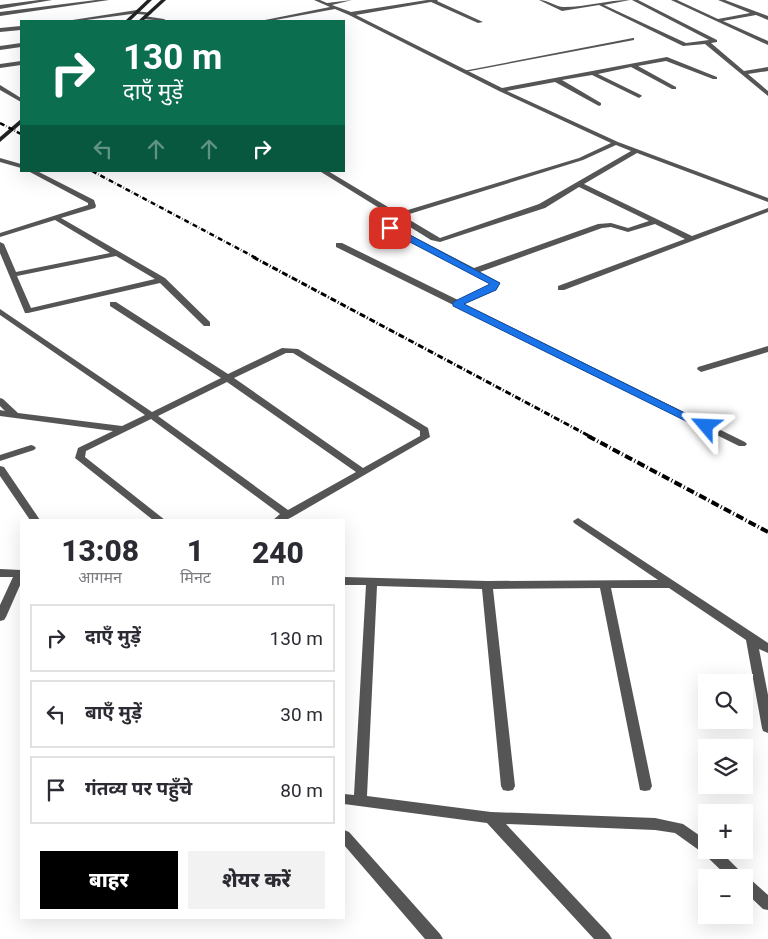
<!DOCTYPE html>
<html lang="hi">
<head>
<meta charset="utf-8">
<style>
  body { margin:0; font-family:Roboto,"Noto Sans Devanagari",sans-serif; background:#f2f2f3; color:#2b2b33; height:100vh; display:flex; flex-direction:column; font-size:19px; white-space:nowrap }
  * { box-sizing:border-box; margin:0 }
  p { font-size:16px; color:#7c7c81 }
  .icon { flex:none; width:28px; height:28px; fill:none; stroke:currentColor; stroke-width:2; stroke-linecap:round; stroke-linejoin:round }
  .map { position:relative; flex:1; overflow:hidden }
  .details { position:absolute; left:20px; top:519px; width:325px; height:400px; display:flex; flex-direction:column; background:#fff; border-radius:0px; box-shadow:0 5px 20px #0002 }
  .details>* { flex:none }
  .hud { position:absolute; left:20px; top:20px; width:325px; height:152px; border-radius:0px; box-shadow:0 5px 20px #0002; background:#0b6e4f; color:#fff; overflow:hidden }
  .fabs { position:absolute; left:698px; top:674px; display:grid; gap:10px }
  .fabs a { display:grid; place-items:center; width:55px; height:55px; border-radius:0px; background:#fff; box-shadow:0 5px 20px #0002; font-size:25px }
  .pin { position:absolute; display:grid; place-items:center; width:42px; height:42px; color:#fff; margin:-21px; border-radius:10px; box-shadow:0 2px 8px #0006 }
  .me { position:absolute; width:55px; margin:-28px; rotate:296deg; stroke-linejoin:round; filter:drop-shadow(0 0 4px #0008) }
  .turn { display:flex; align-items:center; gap:18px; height:105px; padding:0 20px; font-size:22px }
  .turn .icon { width:65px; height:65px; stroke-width:2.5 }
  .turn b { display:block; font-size:35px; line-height:42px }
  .lanes { display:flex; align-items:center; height:48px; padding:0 20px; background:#0003; justify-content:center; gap:25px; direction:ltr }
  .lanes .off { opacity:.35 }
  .eta { display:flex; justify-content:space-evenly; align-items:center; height:85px; text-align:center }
  .eta b { font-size:30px; font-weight:800; line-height:35px }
  .cta { display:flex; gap:10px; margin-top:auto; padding:10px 20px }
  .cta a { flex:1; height:58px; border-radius:0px; background:#000; color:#fff; font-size:20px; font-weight:800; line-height:58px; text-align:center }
  .cta a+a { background:#f2f2f3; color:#2b2b33 }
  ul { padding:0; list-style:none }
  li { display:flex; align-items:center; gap:15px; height:68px; margin:0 10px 8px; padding:0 10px; border:2px solid #e1e1e2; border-radius:0px }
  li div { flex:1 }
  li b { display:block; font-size:19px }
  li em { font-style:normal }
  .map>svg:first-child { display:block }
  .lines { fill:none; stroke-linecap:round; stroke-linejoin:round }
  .service { fill:#555; fill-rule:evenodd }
  .minor { fill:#555; fill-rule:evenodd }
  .tertiary { fill:#555; fill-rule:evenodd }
  .secondary { fill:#222; fill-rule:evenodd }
  .rail-far2 { stroke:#000; stroke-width:2.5; stroke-dasharray:5 2 0.5 2; stroke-linecap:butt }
  .rail-far1 { stroke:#000; stroke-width:3; stroke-dasharray:6 2 1 2; stroke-linecap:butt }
  .rail { stroke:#000; stroke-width:4; stroke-dasharray:8 2.5 1 2.5; stroke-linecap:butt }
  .route { fill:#1a73e8; stroke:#114b97 }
</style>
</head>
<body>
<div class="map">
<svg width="768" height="939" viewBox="0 0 768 939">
  <rect width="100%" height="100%" fill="#fff"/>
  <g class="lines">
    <polygon class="service" points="633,38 634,38 634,40 465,72 463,71"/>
    <g class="minor">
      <polygon points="39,0 52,0 0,9 0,5"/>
      <polygon points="96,0 109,0 0,16 0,12"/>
      <path d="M314 0H320L327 3 352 0 332 5 351 12 427 0H438L437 1 483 22 478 23 431 2 356 15 502 88 667 57 717 77V79H713L666 61 638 66 676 87V89H672L631 67 598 74 641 95 642 96 639 98 592 75 562 80 601 103V105L599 106 555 82 507 91 618 142 768 198V202L637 153 584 184 692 236 768 208V212L564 290H558V286L685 239 655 224 628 232 611 227 602 228 480 272 500 283 496 290 464 304 745 442 747 444 745 446H739L336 247V243H342L458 300 490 286 492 284 387 230V226H393L474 268 598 224 611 223 628 228 649 221 579 187 545 208 440 242 431 240 321 172 320 171H328L398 213 579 158 611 143 499 91 349 15 335 9 270 21H260L330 7ZM616 145 631 151 539 204 440 238 403 216 583 160Z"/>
      <path d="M539 0C548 0 556 7 564 7 586 7 608 0 630 0L604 5 686 43 709 40 632 0H638L717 40V42L711 43 744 71 768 67V71L748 74 768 91V96L705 44 683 46 599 5 562 11Z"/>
      <polygon points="671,0 677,0 718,19 750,13 718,0 725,0 768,16 768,20 756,15 723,21 768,41 768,45"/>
      <polygon points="137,10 139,13 79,21 66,21"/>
      <polygon points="144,16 164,19 167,21 142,19"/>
      <polygon points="21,26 21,30 0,32 0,28"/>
      <polygon points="21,43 21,47 0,50 0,46"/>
      <polygon points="21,61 21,65 0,68 0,64"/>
      <polygon points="0,85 21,98 21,102 0,90"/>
      <polygon points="0,158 21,164 21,168 0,162"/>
      <path d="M28 171H37L94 200 96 206 95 208 61 218 165 278 210 322V326H204L160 283 28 313H25L0 253V242L4 244 16 272 110 253 55 220 0 237V233L88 205V203ZM116 256 155 279 31 308 17 276Z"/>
      <path d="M110 302H116L228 374 282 348 298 349 428 428 430 437 292 517 286 520H273L280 514 151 419 86 451 85 457 165 520H153L75 458 78 448 113 431 0 416V410L5 411 0 406V398L3 399 18 413 122 426 145 415 0 315V309L152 412 221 378 110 306ZM286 353H293L420 431V436L363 468 234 378ZM227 382 356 472 288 510 158 416Z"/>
      <polygon points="768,346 768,352 701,372 697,369 698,367"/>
      <polygon points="31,445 34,446 36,448 34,450 0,461 0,455"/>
      <polygon points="0,466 4,467 40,520 30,520 0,476"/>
      <polygon points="578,518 768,643 768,653 759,649 768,695 768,733 763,731 762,728 746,640 669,588 611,588 652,786 650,790 645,791 640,790 600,588 493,589 515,786 513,790 508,791 503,790 501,786 482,589 377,586 367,796 491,812 655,818 683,824 706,840 706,850 719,850 745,876 749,878 768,895 768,910 763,909 744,891 744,878 729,878 703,853 675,833 655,830 506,824 609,934 612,939 594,939 487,823 344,804 344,794 354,795 366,585 344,585 344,577 487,581 658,580 574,523 573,521"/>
      <polygon points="0,569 21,570 21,583 6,617 4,620 0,621 0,605 13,577 0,577"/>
      <polygon points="344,830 349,832 440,934 443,939 425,939 344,845"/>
    </g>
    <polygon class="tertiary" points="135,11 152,13 149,15 137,14"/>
    <g class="secondary">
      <polygon points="147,0 152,0 130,21 125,21"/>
      <polygon points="161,0 166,0 143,21 138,21"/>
      <polygon points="21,119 21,124 0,142 0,137"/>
    </g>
    <g class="rail-far2">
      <polyline points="0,123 21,134"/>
      <polyline points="92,171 256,258"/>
    </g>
    <polyline class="rail-far1" points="253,257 591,437"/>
    <polyline class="rail" points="588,436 768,532"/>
  </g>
  <polygon class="route" points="387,226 393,226 500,283 496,290 464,304 711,426 710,429 702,429 453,306 453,302 490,284 387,230"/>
</svg>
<div class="fabs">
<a><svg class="icon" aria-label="search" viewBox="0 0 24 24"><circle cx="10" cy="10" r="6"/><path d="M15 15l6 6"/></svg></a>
<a><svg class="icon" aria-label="layers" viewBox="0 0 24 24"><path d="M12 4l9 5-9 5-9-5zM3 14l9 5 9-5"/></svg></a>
<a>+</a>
<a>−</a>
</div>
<div class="pin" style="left:390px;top:228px;background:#d93025"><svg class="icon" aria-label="arrive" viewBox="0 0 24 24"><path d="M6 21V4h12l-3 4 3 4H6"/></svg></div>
<svg class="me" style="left:706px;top:426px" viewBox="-20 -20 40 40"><path d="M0-17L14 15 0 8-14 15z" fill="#1a73e8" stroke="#fff" stroke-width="4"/></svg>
<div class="hud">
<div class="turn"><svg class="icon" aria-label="right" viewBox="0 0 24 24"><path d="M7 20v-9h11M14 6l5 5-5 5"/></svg><div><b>130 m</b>दाएँ मुड़ें</div></div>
<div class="lanes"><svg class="icon off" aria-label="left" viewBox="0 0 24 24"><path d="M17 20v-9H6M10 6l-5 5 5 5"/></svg><svg class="icon off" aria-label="ahead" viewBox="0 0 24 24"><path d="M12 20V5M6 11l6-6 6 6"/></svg><svg class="icon off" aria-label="ahead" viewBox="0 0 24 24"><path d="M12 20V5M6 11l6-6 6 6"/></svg><svg class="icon" aria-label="right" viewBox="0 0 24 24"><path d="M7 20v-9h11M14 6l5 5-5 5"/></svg></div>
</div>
<section class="details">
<div class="eta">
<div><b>13:08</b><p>आगमन</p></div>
<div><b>1</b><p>मिनट</p></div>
<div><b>240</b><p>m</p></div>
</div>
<ul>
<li><svg class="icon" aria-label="right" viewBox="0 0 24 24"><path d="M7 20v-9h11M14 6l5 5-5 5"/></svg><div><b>दाएँ मुड़ें</b></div><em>130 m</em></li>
<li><svg class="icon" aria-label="left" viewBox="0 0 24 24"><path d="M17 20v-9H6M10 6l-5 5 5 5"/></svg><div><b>बाएँ मुड़ें</b></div><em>30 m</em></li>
<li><svg class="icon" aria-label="arrive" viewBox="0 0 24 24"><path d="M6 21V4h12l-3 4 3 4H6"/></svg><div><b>गंतव्य पर पहुँचे</b></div><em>80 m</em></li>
</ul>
<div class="cta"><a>बाहर</a><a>शेयर करें</a></div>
</section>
</div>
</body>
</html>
